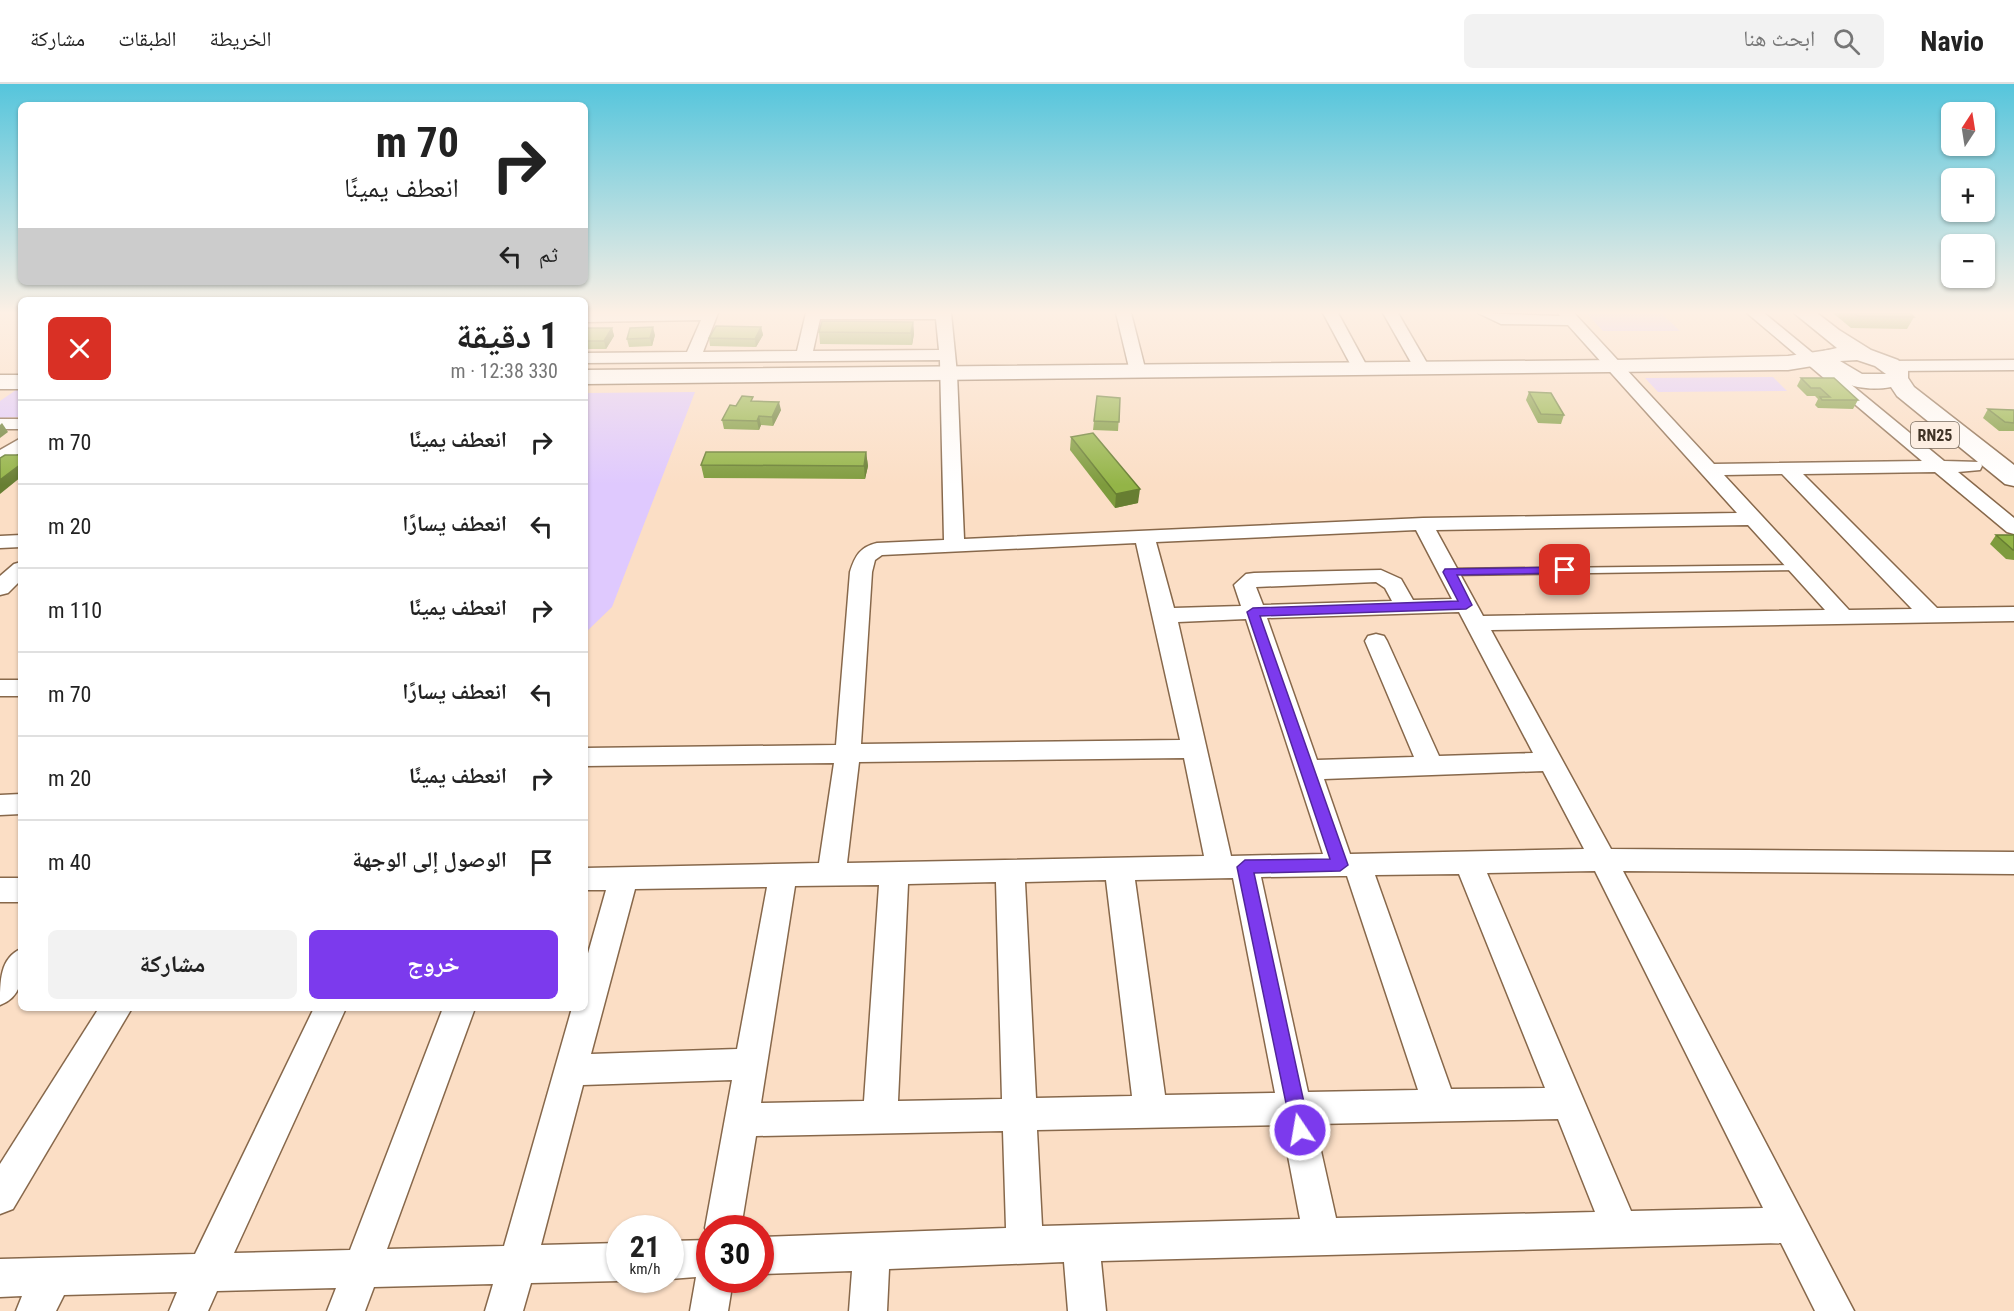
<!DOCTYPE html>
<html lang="ar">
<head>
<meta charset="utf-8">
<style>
  body { margin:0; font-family:"Roboto Condensed","Noto Naskh Arabic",sans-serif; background:#f2f2f2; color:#222; direction:rtl; height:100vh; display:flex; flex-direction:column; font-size:22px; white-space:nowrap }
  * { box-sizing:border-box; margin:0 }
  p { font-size:20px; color:#767676 }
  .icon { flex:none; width:33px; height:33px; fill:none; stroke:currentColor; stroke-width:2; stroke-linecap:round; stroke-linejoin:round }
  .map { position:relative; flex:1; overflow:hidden; direction:ltr }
  .side { position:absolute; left:18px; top:213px; width:570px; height:714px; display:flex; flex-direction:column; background:#fff; border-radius:9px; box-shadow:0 2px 4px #0004; direction:rtl }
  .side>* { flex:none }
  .hud { position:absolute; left:18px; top:18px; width:570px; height:183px; border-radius:9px; box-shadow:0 2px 4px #0004; direction:rtl; background:#fff; color:#222; overflow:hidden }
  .needle { width:39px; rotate:12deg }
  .buttons { position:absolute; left:1941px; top:18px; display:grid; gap:12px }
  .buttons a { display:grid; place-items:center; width:54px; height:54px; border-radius:9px; background:#fff; box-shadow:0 2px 4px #0004; font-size:30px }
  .speed { position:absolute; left:606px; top:1131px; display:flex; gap:12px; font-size:30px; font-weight:700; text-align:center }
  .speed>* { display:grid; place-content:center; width:78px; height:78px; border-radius:50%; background:#fff; box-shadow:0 2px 4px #0004; line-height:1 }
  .speed small { font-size:15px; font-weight:400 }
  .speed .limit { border:9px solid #d22; background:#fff; color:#111 }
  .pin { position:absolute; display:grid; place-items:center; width:51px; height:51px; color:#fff; margin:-26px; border-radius:12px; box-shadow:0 3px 9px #0006 }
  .me { position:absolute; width:66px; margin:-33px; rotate:348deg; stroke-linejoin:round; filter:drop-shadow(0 0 4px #0008) }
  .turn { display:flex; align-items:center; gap:21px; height:126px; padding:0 30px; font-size:27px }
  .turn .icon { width:78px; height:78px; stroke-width:2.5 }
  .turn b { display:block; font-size:42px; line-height:51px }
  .then { display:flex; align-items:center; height:57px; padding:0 30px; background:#0003; gap:12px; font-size:22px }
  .round { display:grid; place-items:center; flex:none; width:63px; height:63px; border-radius:9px; background:#f2f2f2 }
  .headline { display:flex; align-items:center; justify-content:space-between; height:102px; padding:0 30px }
  h1 { font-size:36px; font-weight:700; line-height:45px }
  .button { display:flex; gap:12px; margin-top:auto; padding:12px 30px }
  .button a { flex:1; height:69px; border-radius:9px; background:#7c3aed; color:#fff; font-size:24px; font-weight:700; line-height:69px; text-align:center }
  .button a+a { background:#f2f2f2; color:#222 }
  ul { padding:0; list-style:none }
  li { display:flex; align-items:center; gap:18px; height:84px; padding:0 30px; border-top:2px solid #e0e0e0 }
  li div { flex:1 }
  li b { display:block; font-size:22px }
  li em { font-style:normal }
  header { display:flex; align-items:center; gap:36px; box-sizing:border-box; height:84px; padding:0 30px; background:#fff; border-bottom:2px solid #e0e0e0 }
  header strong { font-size:28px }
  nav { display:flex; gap:33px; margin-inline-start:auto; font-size:21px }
  .search { width:420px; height:54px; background:#f2f2f2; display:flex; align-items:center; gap:15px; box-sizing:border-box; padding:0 21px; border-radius:9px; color:#767676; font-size:22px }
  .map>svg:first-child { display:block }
  .green { fill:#dfc9fe }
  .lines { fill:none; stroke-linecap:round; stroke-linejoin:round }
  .service-casing { stroke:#87684b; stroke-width:3 }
  .minor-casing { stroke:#87684b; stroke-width:3 }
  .secondary-casing { stroke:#87684b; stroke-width:3 }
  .primary-casing { stroke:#87684b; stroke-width:3 }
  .service { fill:#fff; fill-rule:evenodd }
  .minor { fill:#fff; fill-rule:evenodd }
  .secondary { fill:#fff; fill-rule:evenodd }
  .primary { fill:#fff; fill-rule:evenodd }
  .wall { fill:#7e9b3d }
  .shaded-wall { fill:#677e32 }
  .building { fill:#93b447; stroke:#677e32; stroke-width:1.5 }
  .route { fill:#7c3aed; stroke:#51269a; stroke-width:1.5 }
  .labels { text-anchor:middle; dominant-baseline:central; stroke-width:5; stroke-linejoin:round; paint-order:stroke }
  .shield { fill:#fdeee2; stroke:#796b5e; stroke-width:1.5 }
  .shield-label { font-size:16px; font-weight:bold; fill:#403326 }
</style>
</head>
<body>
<header>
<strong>Navio</strong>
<div class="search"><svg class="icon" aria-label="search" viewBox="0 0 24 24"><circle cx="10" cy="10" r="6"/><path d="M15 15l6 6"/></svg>ابحث هنا</div>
<nav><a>الخريطة</a><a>الطبقات</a><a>مشاركة</a></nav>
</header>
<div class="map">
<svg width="2014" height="1227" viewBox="0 0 2014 1227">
  <rect width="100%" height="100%" fill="#fbdec5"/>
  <g class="green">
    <polygon points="1586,229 1661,229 1680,247 1603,247"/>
    <polygon points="1773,293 1787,307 1658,308 1645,294"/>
    <polygon points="16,306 21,306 21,333 0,334 0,317"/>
    <polygon points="695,308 612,523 585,549 585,309"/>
  </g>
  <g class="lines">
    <defs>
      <polygon id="service" points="1796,481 1801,484 1800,486 1449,491 1444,488 1449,485"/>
      <g id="minor">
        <path d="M585 229H718L703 268 797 267 806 229H951L957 290 964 455 1423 434 1737 429 1568 241 1501 240 1478 229 1560 232 1558 229H1574L1714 380 1922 377 1747 229H1764L1944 377 1980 378 1982 382 1980 386 1958 388 2014 434V450L2007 448 1935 388 1803 390 1937 524 2014 523V537L1491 546 1611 765 2014 768V790L1623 787 1854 1227H1815L1781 1159 1101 1177 1106 1227H1068L1064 1178 889 1185 887 1227H849L852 1187 760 1190V1153L1006 1144 1003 1047 756 1052 741 1144H710V1155L705 1144 732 996 583 1001 541 1161 620 1159V1196H623L620 1197 531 1199 523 1227H485L493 1200 374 1203 365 1227H327L336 1204 217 1207 208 1227H169L177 1208 64 1211 56 1227H16L22 1212 0 1213V1175L195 1170 314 924H346L234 1169 350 1166 443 924H475L387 1165 504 1162 572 924H585V880L606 806H585V784L819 779 834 679 585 682V664L836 661 850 488C855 472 860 463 877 459L944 456 940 276 585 279V269L687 268 701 236 585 238ZM820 235H936L939 266 813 267ZM1782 390 1912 525 1849 526 1724 391ZM1748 441 1825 526 1483 532 1436 446ZM1416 446 1452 515 1413 516 1401 495 1381 486 1254 489 1246 490 1234 501 1241 522 1174 524 1156 458ZM1136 459 1180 656 861 660 872 488 875 476 882 471ZM1376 498 1385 504 1392 517 1263 521 1256 503ZM1459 528 1533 669 1439 672 1387 557 1384 552 1376 550 1368 552 1365 557 1414 673 1317 676 1267 534ZM1246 535 1323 770 1231 772 1178 538ZM1184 674 1204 772 847 779 859 678ZM1543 687 1584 765 1350 770 1324 695ZM1595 787 1763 1124 1631 1127 1487 789ZM1459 790 1545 1004 1451 1005 1375 791ZM1340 792H1347L1418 1006 1308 1008 1261 793ZM1233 794 1275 1009 1165 1011 1135 796ZM1106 796 1132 1012 1036 1014 1025 798ZM996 798 1002 1015 898 1017 908 800ZM879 801 864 1017 761 1019 795 802ZM767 803 737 965 591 970 635 805ZM1558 1035 1595 1128 1336 1134 1315 1040ZM1282 1041 1300 1135 1042 1142 1037 1046Z"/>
        <polygon points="1116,229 1131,229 1146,288 1144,291 1138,293 1130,288"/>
        <polygon points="1323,229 1338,229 1369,286 1367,289 1355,289"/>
        <polygon points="1383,229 1398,229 1431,286 1429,289 1417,289"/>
        <polygon points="2014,276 2014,286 1892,287 1884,282 1892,277"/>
        <rect x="0" y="335" width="21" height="10"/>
        <polygon points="21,354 21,368 0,381 0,366"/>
        <polygon points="21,451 21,463 0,464 0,452"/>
        <polygon points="21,478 21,496 8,509 0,511 0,492 14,480"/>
        <rect x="0" y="596" width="21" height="16"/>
        <polygon points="21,710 21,730 0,731 0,711"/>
        <rect x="0" y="794" width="21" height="24"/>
        <path d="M21 865C21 888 26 911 0 921 0 897 0 874 21 865Z"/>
        <polygon points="99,924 132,924 13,1125 0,1130 0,1080"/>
        <polygon points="710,1156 710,1196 733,1196 728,1227 690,1227 696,1193 670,1195 670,1157"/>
      </g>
      <g id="secondary">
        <polygon points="1829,266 1837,268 1840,273 1837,278 1788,286 585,300 585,286 1615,276 1788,272"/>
        <rect x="0" y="291" width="21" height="14"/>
      </g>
      <path id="primary" d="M1794 229H1817L1839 246 1871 266 1898 276 1908 286V294L1914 303 2014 381V402L2005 400 1897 312 1891 303C1864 308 1833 301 1817 277L1824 267 1837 264ZM1857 276 1875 282 1886 290H1862L1840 277Z"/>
    </defs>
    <use href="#service" class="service-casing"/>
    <use href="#minor" class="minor-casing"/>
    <use href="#secondary" class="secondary-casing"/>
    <use href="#primary" class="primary-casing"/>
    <use href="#service" class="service"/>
    <use href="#minor" class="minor"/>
    <use href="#secondary" class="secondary"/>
    <use href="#primary" class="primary"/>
  </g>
  <g class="wall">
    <polygon points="1833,229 1910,229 1914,233 1907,245 1851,244"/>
    <polygon points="913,238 914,250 912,261 820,260 819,248"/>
    <polygon points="761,243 763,251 756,263 710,262 709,254"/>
    <polygon points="585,244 612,244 614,252 606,265 585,265"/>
    <polygon points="655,251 652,262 629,263 627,255"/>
    <polygon points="1801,294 1858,316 1853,325 1818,324 1815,321 1818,315 1815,312 1807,312 1797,302"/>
    <polygon points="1529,308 1564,331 1561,340 1538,339 1526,316"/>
    <polygon points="1097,312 1120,314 1118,347 1093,346"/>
    <polygon points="754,317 781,326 773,342 761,341 759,346 724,345 722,336 736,322"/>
    <polygon points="1988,325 2014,326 2014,347 1999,347 1983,334"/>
    <polygon points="1071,353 1138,419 1115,424 1070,366"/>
    <polygon points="866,368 868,382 865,395 704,394 701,381"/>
    <polygon points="1996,451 2014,451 2014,476 2006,475 1990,460"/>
  </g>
  <g class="shaded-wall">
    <polygon points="913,238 914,250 912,261 911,249"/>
    <polygon points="653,243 655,251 652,262 650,254"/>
    <polygon points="761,243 763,251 756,263 755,255"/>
    <polygon points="612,244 614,252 606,265 604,257"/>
    <polygon points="779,318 781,326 773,342 772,333"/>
    <polygon points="759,332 761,341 759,346 757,337"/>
    <polygon points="2,339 8,348 0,354 0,341"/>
    <polygon points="866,368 868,382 865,395 864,382"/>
    <polygon points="21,380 21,393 0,410 0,396"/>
    <polygon points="1140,405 1138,419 1115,424 1116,410"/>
  </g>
  <g class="building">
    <polygon points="1854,229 1910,229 1914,233 1858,232"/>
    <polygon points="822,237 913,238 911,249 819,248"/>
    <polygon points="716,242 761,243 755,255 709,254"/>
    <polygon points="653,243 650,254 627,255 630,244"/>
    <polygon points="585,244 612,244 604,257 585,257"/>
    <polygon points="1801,294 1834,294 1858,316 1822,316 1820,313 1830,313 1820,304 1811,304"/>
    <polygon points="1529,308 1551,309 1564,331 1541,330"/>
    <polygon points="742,312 753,313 751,317 779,318 772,333 759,332 757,337 722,336 730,321 736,322"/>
    <polygon points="1097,312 1120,314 1119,338 1094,337"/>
    <polygon points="1988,325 2014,326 2014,339 2005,338"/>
    <polygon points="1093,349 1140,405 1116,410 1071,353"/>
    <polygon points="706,368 866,368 864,382 701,381"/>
    <polygon points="5,371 21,371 21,380 0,396 0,374"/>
    <polygon points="1996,451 2014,451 2014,466 2013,466"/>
  </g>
  <linearGradient id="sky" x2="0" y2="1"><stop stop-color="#55c5dc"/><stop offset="0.57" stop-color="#fdf0e5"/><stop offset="1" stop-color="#fdf0e5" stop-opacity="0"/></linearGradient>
  <rect width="2014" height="401" fill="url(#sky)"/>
  <polygon class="route" points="1565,483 1569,484 1569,489 1457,491 1472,521 1466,525 1260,532 1348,781 1340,787 1254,789 1310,1046 1307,1053 1300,1055 1293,1053 1237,783 1245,776 1330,775 1247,528 1253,524 1458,517 1443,488 1445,485"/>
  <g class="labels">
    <rect class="shield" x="1911" y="338" width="48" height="26" rx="4.5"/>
    <g class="shield-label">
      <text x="1935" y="351">RN25</text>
    </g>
  </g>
</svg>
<div class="buttons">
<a><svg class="needle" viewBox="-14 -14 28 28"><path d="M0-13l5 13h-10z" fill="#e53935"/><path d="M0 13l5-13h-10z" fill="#767676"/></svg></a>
<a>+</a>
<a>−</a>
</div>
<div class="speed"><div>21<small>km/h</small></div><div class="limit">30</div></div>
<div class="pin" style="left:1565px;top:486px;background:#d93025"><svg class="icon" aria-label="arrive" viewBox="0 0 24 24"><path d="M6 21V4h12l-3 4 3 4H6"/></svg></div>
<svg class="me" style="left:1300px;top:1046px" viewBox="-20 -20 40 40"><circle r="17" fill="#7c3aed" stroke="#fff" stroke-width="3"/><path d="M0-11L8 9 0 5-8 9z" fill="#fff"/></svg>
<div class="hud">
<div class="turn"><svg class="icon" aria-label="right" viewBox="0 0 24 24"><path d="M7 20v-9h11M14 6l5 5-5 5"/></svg><div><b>70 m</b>انعطف يمينًا</div></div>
<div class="then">ثم<svg class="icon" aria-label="left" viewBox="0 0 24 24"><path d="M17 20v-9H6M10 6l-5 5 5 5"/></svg></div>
</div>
<section class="side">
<div class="headline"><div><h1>1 دقيقة</h1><p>330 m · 12:38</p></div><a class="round" style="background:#d93025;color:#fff"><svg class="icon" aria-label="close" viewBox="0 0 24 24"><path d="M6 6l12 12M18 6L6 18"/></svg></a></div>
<ul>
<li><svg class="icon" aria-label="right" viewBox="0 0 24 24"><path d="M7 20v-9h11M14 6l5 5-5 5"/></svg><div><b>انعطف يمينًا</b></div><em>70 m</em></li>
<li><svg class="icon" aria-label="left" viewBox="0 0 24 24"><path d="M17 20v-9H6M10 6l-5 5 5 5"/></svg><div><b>انعطف يسارًا</b></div><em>20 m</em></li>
<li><svg class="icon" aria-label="right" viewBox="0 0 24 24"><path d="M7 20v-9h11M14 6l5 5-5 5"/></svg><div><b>انعطف يمينًا</b></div><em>110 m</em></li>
<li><svg class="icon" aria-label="left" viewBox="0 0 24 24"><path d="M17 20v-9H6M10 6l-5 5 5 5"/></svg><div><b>انعطف يسارًا</b></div><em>70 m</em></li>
<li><svg class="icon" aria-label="right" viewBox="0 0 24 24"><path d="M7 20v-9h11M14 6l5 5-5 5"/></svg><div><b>انعطف يمينًا</b></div><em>20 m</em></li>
<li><svg class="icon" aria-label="arrive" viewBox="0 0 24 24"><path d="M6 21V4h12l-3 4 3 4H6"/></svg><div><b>الوصول إلى الوجهة</b></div><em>40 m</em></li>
</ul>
<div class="button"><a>خروج</a><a>مشاركة</a></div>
</section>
</div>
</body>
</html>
